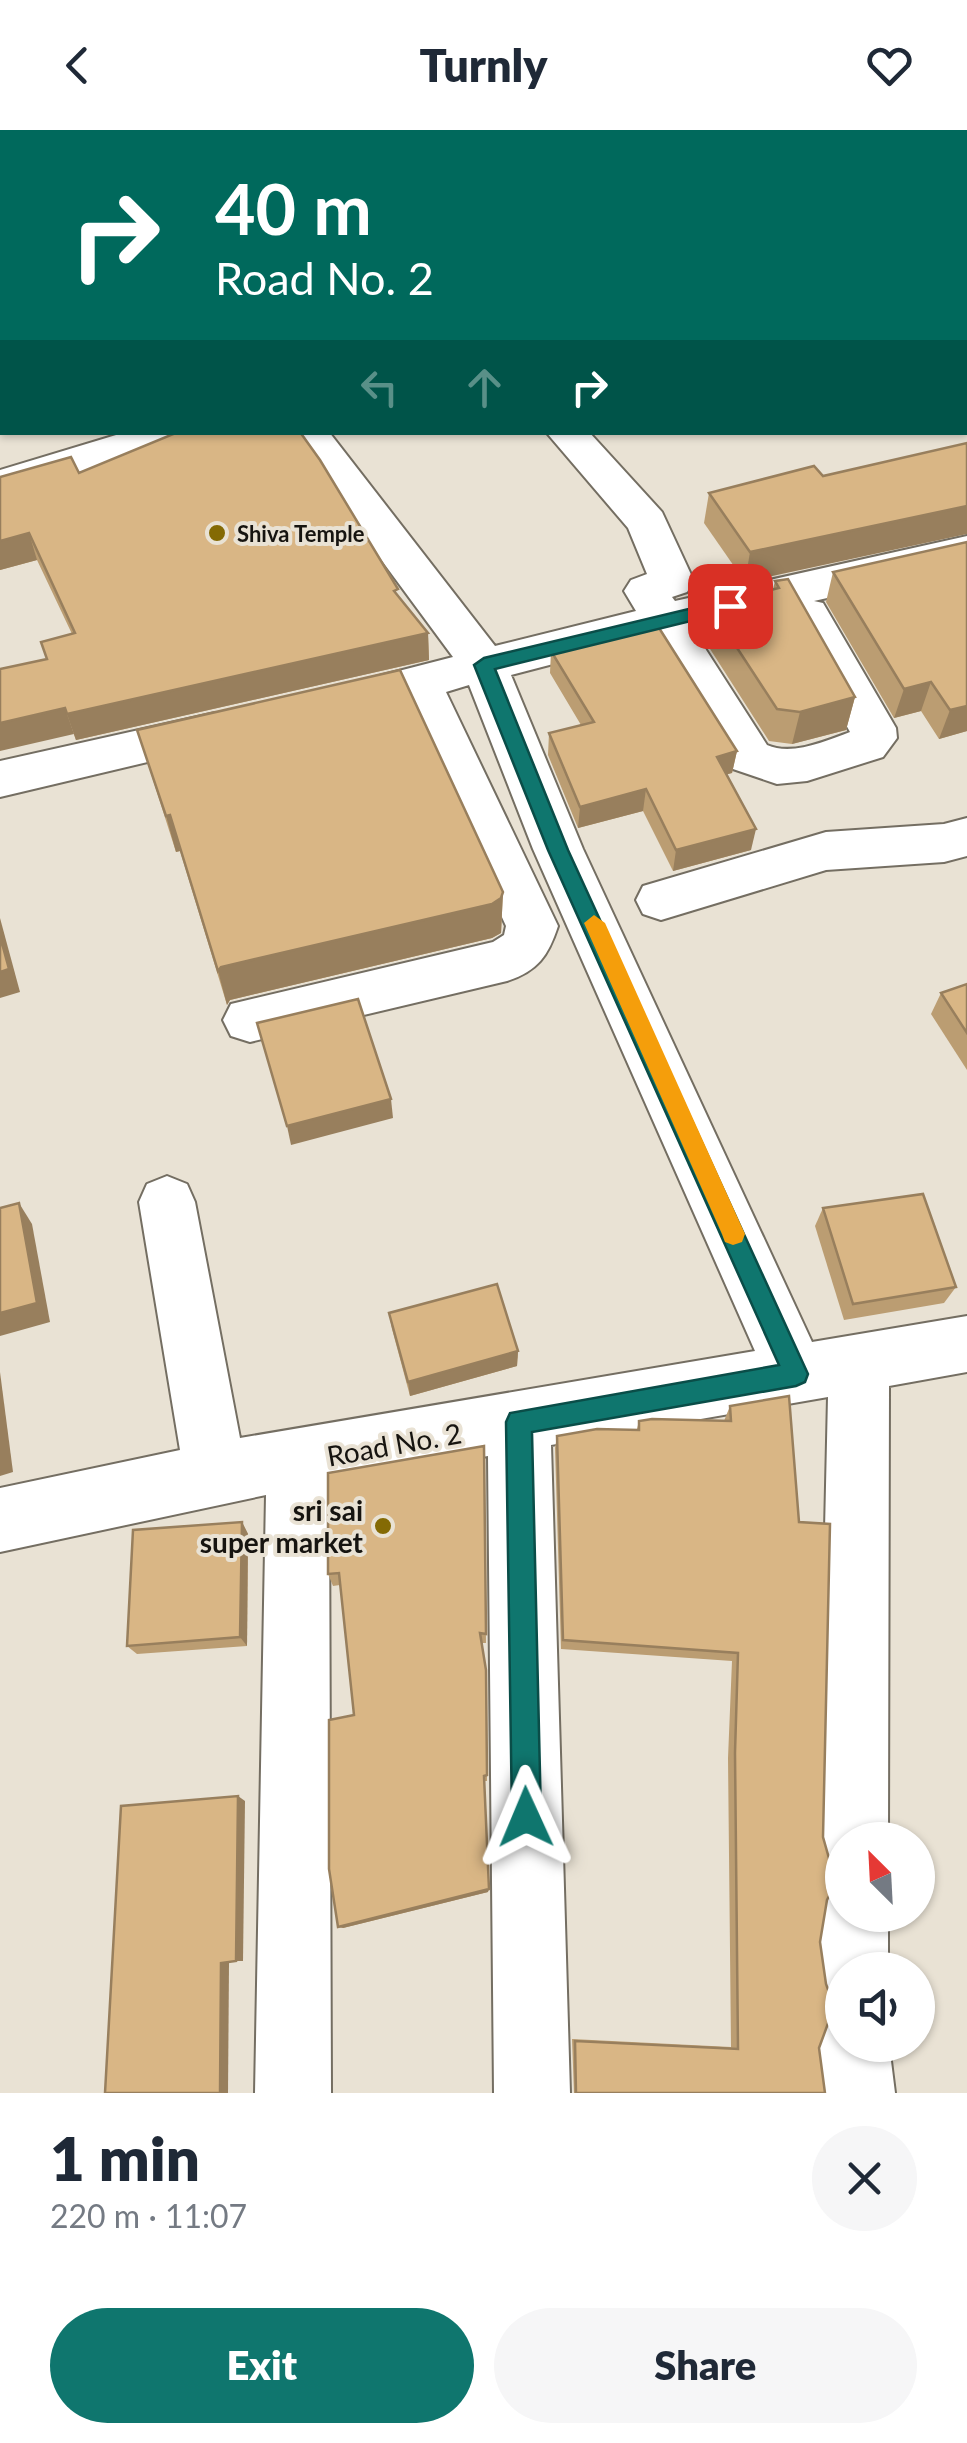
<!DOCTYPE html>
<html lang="en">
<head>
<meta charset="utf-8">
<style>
  body { margin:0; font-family:Lato,sans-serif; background:#f6f6f7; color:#1f2937; height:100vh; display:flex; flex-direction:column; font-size:38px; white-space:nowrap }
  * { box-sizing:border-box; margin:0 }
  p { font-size:32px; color:#747a83 }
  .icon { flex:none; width:55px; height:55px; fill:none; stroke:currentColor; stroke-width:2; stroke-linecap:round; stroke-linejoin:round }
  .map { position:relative; height:1963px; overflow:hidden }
  .drawer { display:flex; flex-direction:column; background:#fff; flex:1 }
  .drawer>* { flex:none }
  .guide { position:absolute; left:0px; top:0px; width:968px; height:305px; box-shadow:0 2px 8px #0004; background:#00695c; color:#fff; overflow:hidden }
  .needle { width:65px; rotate:336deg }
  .buttons { position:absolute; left:825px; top:1692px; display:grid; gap:20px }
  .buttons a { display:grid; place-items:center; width:110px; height:110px; border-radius:50%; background:#fff; box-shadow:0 2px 8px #0004; font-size:50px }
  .pin { position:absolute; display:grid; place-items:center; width:85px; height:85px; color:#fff; margin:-42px; border-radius:20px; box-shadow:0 5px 15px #0006 }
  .me { position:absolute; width:110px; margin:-55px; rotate:359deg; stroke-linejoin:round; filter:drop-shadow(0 0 8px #0008) }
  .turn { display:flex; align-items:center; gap:35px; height:210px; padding:0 50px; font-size:45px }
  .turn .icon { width:130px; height:130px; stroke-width:2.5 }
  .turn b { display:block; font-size:70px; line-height:85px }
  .lanes { display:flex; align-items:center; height:95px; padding:0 50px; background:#0003; justify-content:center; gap:50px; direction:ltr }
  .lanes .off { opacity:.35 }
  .round { display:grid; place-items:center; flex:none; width:105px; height:105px; border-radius:52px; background:#f6f6f7 }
  .head { display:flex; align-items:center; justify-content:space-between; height:170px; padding:0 50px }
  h1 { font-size:60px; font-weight:800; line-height:75px }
  .action { display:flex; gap:20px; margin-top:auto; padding:20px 50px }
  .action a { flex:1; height:115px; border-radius:60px; background:#0f766e; color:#fff; font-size:40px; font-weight:800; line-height:115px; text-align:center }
  .action a+a { background:#f6f6f7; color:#1f2937 }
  header { display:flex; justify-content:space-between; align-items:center; height:130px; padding:0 50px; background:#fff; font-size:45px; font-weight:800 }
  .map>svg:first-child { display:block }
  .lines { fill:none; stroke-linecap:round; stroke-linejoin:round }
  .minor-casing { stroke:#746e62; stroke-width:4 }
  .minor { fill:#fff; fill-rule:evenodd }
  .wall { fill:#bb9d72 }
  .shaded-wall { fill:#987f5d }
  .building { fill:#d9b685; stroke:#987f5d; stroke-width:2.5 }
  .route { fill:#0f766e; stroke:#0a4d48; stroke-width:2.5 }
  .slow { fill:#f59e0b }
  .poi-dot { fill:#846a04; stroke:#e9e2d4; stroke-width:4 }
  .labels { text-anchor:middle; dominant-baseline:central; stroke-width:8; stroke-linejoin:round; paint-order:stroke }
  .far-poi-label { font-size:22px; font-weight:bold; fill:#161410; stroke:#e9e2d4; text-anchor:start }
  .street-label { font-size:28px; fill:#161410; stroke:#e9e2d4 }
  .poi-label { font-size:28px; font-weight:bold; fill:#161410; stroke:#e9e2d4; text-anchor:end }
</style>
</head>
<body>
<header><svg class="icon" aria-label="back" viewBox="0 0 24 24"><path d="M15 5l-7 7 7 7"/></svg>Turnly<svg class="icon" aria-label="heart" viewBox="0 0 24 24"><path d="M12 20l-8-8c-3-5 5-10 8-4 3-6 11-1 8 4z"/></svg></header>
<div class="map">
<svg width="967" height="1963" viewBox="0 0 967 1963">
  <rect width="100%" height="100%" fill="#e9e2d4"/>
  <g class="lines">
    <defs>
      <g id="minor">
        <polygon points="580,0 616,0 617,2 582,2"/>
        <polygon points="2,267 2,293 0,294 0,268"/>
        <polygon points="965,275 967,276 967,302 965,301"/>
        <polygon points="126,302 192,302 186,311 0,368 0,340"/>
        <path d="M287 302H329L495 516 636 481 624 461 631 450 647 444 628 398 546 302H589L662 382 694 451 687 462 672 467 675 471 967 406V436L814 471 823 473 896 598 897 608 883 627 807 651 777 654 733 639 653 508 511 545 583 719 812 1212 967 1186V1242L889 1256 888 1710H842V1741L828 1735 818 1710 828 1267 551 1315 570 1963H494L488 1326 329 1354 331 1963H255L266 1365 0 1422V1358L180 1320 139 1072 147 1054 167 1046 187 1054 195 1072 240 1308 755 1221 533 719 469 555 446 562 558 796C548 826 538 841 507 851L250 912 231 906 223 890 231 874 493 812 504 805 506 796 404 572 333 591 317 586 310 574 317 562 453 527ZM790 476 785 484 850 602C826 611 792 626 767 615L692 498Z"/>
        <polygon points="215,583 232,588 238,600 232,612 0,667 0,631"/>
        <polygon points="967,688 967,726 944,732 826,740 661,790 643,784 636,770 643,756 826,702 944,694"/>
        <path d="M842 1753V1785H888V1840H842V1873L825 1866C810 1830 812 1795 826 1759Z"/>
        <polygon points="842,1881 842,1915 889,1915 895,1963 819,1963 813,1915 824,1888"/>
      </g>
    </defs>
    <use href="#minor" class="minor-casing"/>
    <use href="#minor" class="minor"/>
  </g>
  <g class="wall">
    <polygon points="967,180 967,237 965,236 965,182"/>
    <polygon points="814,336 745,452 704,393 709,363"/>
    <polygon points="79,343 399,467 428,503 429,530 76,610 46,529 72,504 37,430 0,440 0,347"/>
    <polygon points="967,412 967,601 939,609 921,581 894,588 826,472 833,442"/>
    <polygon points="775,451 855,567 846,600 792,614 769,611 703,508 709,475 773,459"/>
    <polygon points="551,521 737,621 732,643 727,644 751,720 673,741 643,681 578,698 548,625 549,603 581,595 550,543"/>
    <polygon points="137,600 503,762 501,803 492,808 230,870 227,875 180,721 176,722"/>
    <polygon points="967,854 967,940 931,884 941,863"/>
    <polygon points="823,1078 956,1157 944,1173 844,1190 815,1096"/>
    <polygon points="389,1183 518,1221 517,1236 410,1266 392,1199"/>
    <polygon points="730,1276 823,1707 827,1770 820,1812 830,1888 819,1918 825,1963 574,1963 572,1909 731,1917 728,1628 732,1531 561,1519 555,1318 557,1306 637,1299 639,1291 724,1291"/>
    <polygon points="484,1316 486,1513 482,1513 487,1645 487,1651 484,1651 488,1762 343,1798 354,1585 340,1455 333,1456 328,1444"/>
    <polygon points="242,1392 248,1404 247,1516 137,1524 127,1516"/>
  </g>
  <g class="shaded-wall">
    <polygon points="66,0 140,0 140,2 58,2"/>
    <polygon points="0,187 2,187 2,206 0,198"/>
    <polygon points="967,376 967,404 745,452 750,422"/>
    <polygon points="29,403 37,430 0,440 0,411"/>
    <polygon points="428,503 429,530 76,610 67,584"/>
    <polygon points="931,552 921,581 894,588 904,559"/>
    <polygon points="855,567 846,600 792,614 800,582"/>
    <polygon points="967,576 967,601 939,609 950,580"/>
    <polygon points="65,578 74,604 0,621 0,593"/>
    <polygon points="737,621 732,643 713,648 717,627"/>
    <polygon points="646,659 643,681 578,698 580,677"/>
    <polygon points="170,685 180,721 176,722 166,686"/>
    <polygon points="756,699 751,720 673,741 676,720"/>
    <polygon points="503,762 501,803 492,808 230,870 227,875 218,841 221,837"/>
    <polygon points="0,788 20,862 0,868"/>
    <polygon points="391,969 393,988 291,1015 287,996"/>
    <polygon points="19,1073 32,1094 50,1192 0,1206 0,1183"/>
    <polygon points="518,1221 517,1236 410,1266 408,1252"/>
    <polygon points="0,1242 13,1342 0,1346"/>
    <polygon points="242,1392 248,1404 247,1516 240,1507"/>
    <polygon points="238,1666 245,1671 243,1831 236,1831"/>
    <polygon points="489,1759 488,1762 343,1798 338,1797"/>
    <polygon points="221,1833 229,1833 228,1963 220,1963"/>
  </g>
  <g class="building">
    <polygon points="0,0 66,0 58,2 2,2 2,187 0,187"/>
    <polygon points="178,302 300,302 320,330 398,459 394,461 428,503 67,584 65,578 0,593 0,539 47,529 41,512 75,503 29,403 0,411 0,347 71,327 79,343"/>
    <polygon points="967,313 967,376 750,422 709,363 814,336 823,346"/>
    <polygon points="967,412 967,576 950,580 931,552 904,559 833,442"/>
    <polygon points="788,449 855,567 800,582 777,579 709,475 779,458 775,451"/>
    <polygon points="654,490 737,621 717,627 756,699 676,720 646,659 580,677 549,603 594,592 551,521"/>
    <polygon points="400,540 503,762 501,768 492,774 221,837 218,841 170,685 166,686 137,600"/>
    <polygon points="0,806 9,839 0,842"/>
    <polygon points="967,854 967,903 941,863"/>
    <polygon points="358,869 391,969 287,996 257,893"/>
    <polygon points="923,1064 956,1157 853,1174 823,1078"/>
    <polygon points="19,1073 37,1173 0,1183 0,1078"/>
    <polygon points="497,1154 518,1221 408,1252 389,1183"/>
    <polygon points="789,1266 799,1392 830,1394 823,1707 836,1753 827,1770 820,1812 826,1854 831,1868 842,1874 842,1882 830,1888 819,1918 825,1963 576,1963 575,1911 738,1919 735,1623 738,1523 563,1510 557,1306 597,1299 639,1300 639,1291 652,1289 731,1291 730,1276"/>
    <polygon points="484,1316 486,1504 480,1503 486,1540 487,1645 484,1646 489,1759 338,1797 329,1739 329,1590 354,1585 339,1443 328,1444 328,1343"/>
    <polygon points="242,1392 240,1507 127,1516 133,1400"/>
    <polygon points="238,1666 236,1831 221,1833 220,1963 105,1963 121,1676"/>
  </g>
  <polygon class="route" points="730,469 739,476 736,480 495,539 568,720 808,1244 805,1252 796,1256 532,1302 541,1687 537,1697 526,1701 516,1697 512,1687 506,1292 510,1283 779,1235 548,720 474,535 484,528"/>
  <polygon class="slow" points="594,785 605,793 745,1104 742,1112 733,1115 725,1112 722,1104 584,793"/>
  <g class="poi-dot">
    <circle cx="217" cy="403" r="10"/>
    <circle cx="383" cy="1396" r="10"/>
  </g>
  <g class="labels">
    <g class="far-poi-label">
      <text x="237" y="403">Shiva Temple</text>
    </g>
    <g class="street-label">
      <text transform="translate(394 1314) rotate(-10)">Road No. 2</text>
    </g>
    <g class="poi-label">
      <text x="363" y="1380">sri sai<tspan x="363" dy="32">super market</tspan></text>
    </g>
  </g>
</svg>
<div class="buttons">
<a><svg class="needle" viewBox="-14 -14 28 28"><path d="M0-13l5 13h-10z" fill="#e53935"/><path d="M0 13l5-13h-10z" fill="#747a83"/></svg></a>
<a><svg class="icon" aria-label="sound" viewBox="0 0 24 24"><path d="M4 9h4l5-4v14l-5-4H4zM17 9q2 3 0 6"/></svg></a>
</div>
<div class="pin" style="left:730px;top:476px;background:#d93025"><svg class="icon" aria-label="arrive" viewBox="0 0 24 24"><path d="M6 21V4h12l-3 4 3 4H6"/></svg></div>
<svg class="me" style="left:526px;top:1687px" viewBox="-20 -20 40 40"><path d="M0-17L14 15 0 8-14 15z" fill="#0f766e" stroke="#fff" stroke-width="4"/></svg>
<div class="guide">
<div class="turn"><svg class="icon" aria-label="right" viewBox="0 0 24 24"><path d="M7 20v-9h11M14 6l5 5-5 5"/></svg><div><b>40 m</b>Road No. 2</div></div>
<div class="lanes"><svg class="icon off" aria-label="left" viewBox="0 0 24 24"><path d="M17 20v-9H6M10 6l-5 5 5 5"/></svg><svg class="icon off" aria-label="ahead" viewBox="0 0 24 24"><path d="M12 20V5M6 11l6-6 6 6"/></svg><svg class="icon" aria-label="right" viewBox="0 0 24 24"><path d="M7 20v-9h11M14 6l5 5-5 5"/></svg></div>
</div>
</div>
<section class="drawer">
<div class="head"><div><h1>1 min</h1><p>220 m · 11:07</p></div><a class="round"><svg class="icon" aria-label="close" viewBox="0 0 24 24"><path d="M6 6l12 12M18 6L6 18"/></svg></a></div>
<div class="action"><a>Exit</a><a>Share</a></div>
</section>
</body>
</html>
